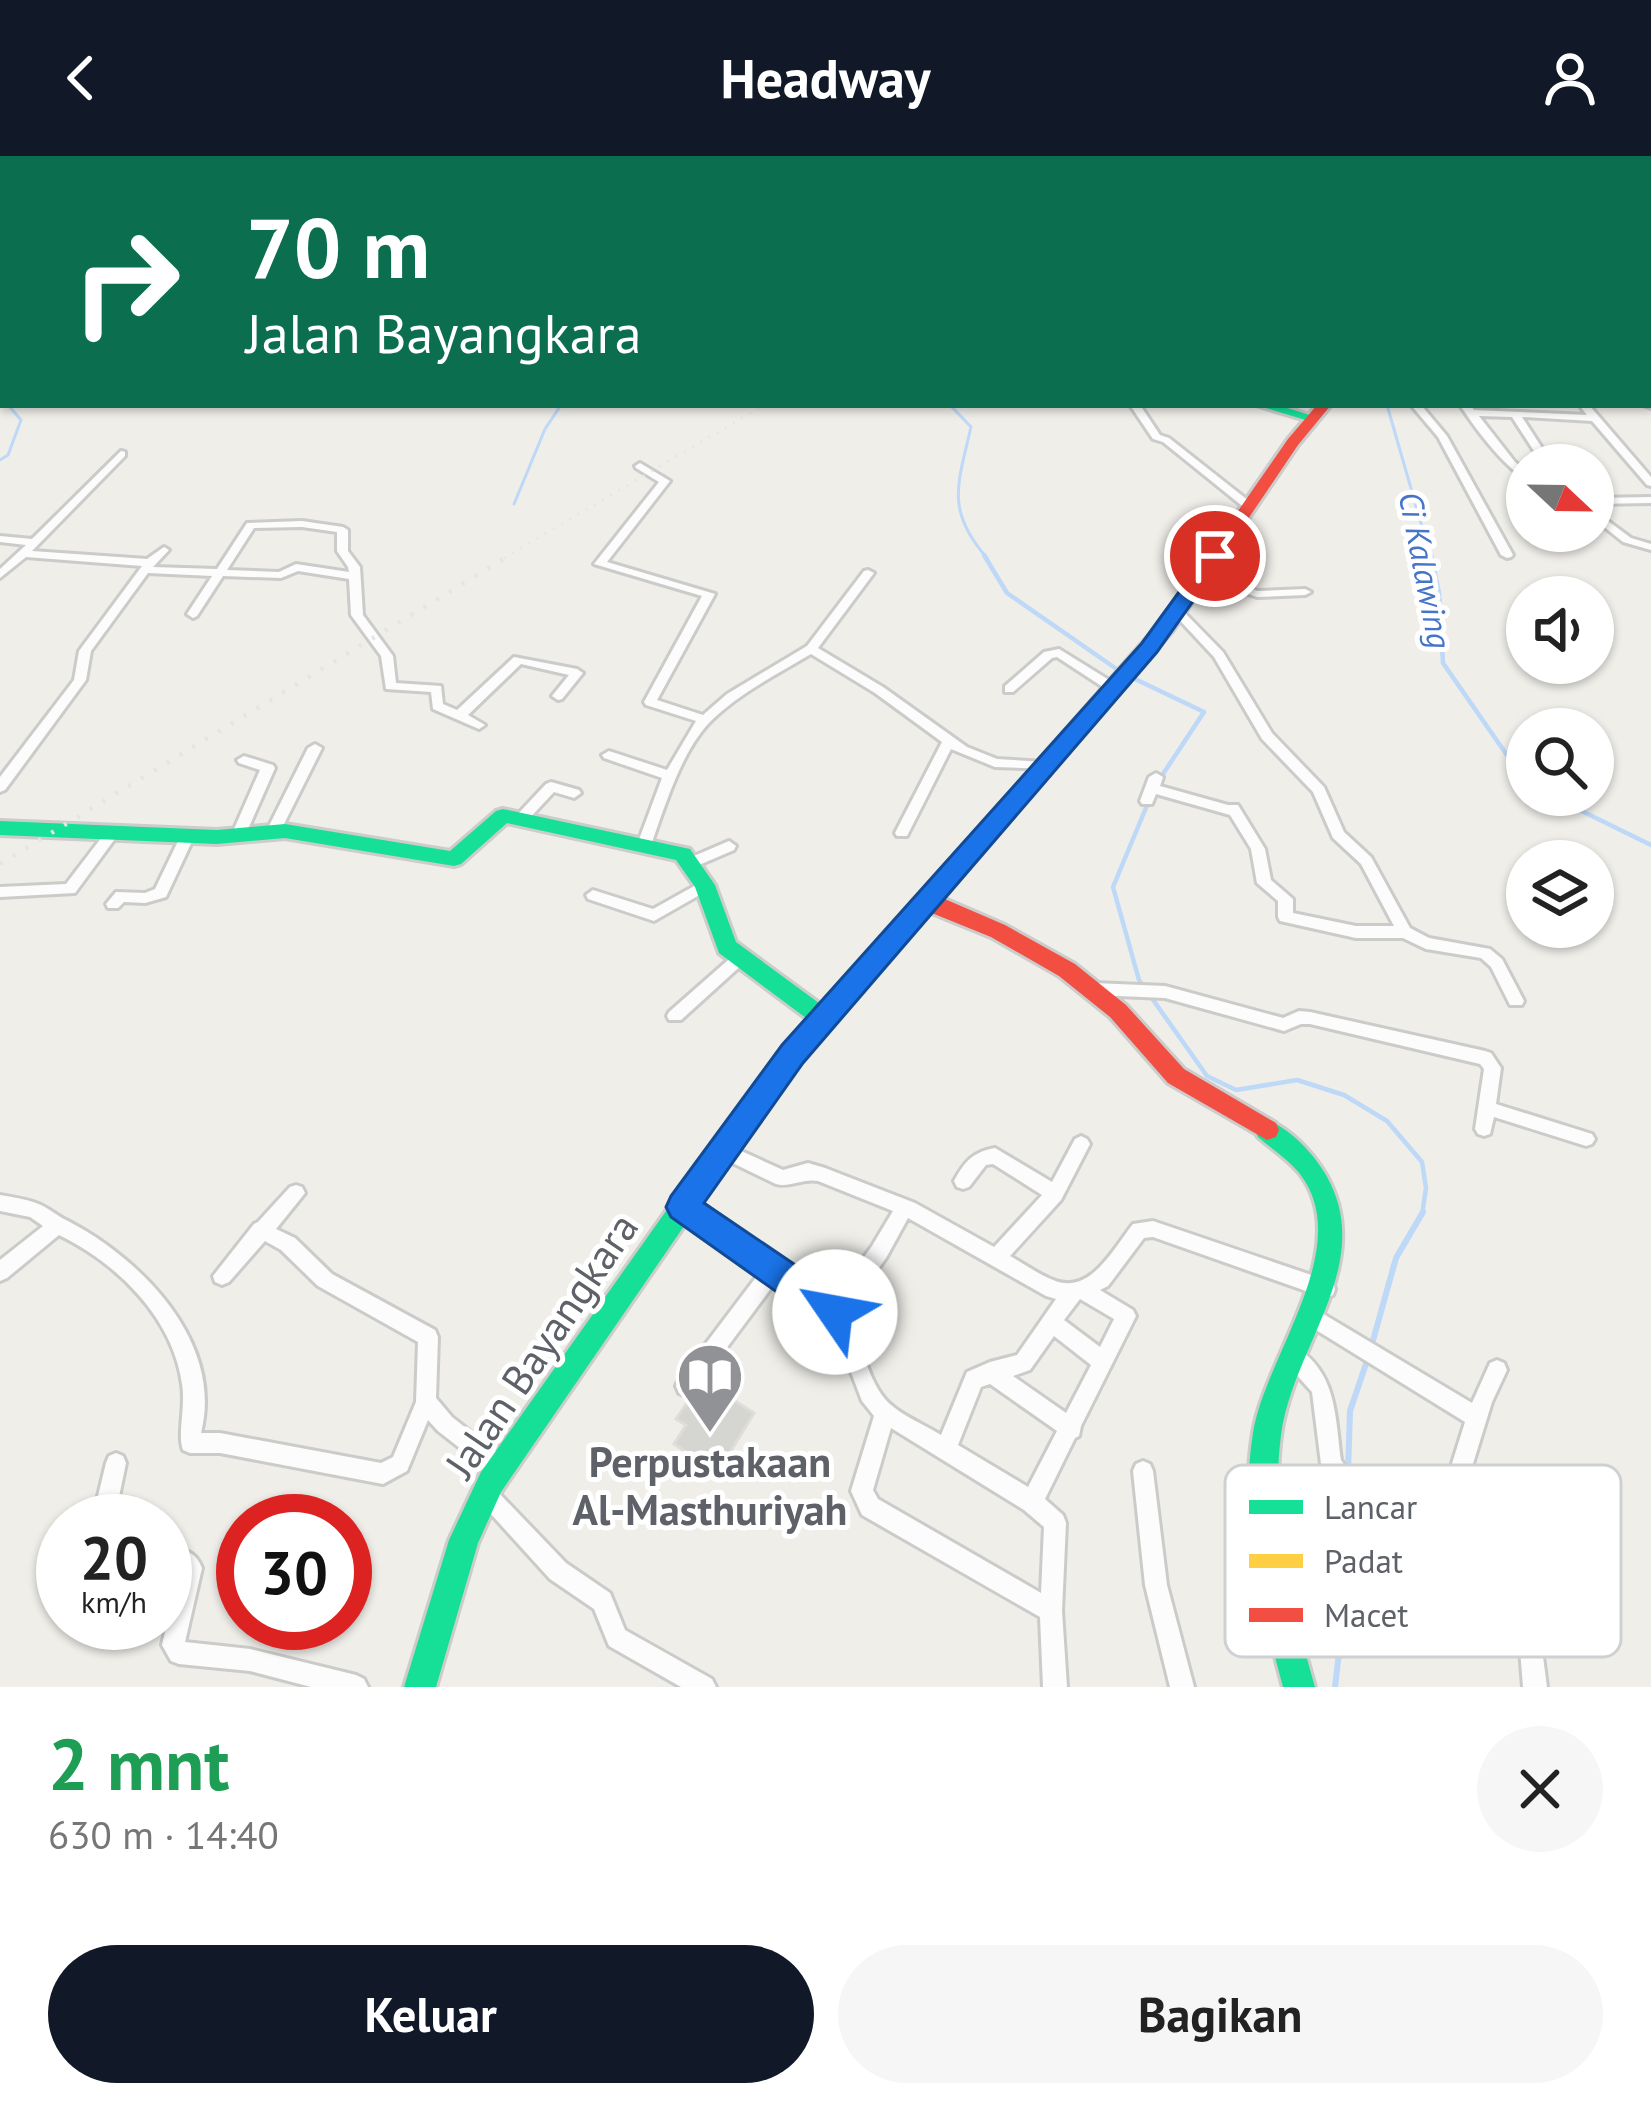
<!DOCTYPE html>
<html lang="id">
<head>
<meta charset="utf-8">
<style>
  body { margin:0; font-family:"PT Sans",sans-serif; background:#f6f6f6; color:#222; height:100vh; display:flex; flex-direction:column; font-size:45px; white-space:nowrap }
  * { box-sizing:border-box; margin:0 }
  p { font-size:39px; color:#767676 }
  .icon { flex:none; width:66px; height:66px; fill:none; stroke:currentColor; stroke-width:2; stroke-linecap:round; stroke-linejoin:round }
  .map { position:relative; height:1531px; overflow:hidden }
  .details { display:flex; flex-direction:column; background:#fff; flex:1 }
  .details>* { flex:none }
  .hud { position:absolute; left:0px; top:0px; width:1653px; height:252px; box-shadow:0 3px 9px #0004; background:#0b6e4f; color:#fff; overflow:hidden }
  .needle { width:78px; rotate:112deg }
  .controls { position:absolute; left:1506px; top:288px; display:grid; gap:24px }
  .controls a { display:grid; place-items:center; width:108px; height:108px; border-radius:50%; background:#fff; box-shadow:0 3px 9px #0004; font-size:60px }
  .speed { position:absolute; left:36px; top:1338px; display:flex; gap:24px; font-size:60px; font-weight:700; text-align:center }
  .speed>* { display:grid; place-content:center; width:156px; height:156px; border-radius:50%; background:#fff; box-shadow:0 3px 9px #0004; line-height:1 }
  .speed small { font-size:30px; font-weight:400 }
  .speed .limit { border:18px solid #d22; background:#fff; color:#111 }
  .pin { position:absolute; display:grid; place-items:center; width:102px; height:102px; color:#fff; margin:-51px; border:6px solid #fff; border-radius:50%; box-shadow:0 3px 12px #0007 }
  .me { position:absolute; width:132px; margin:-66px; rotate:303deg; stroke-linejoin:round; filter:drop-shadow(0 0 9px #0008) }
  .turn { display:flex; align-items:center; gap:42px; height:252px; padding:0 48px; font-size:54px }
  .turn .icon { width:156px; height:156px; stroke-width:2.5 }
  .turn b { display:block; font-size:84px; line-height:102px }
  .round { display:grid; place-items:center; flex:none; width:126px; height:126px; border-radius:63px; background:#f6f6f6 }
  .overview { display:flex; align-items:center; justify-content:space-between; height:204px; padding:0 48px }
  h1 { font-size:72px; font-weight:700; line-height:90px; color:#1e9e55 }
  .button { display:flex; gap:24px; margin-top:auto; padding:24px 48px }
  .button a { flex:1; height:138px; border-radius:72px; background:#111827; color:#fff; font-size:48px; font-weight:700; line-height:138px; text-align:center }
  .button a+a { background:#f6f6f6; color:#222 }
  header { display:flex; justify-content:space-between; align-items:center; height:156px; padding:0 48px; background:#111827; color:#fff; font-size:54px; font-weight:700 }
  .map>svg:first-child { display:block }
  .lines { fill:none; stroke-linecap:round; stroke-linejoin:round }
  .stream-far2 { stroke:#bed8f8; stroke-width:3 }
  .stream-far1 { stroke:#bed8f8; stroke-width:4.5 }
  .stream { stroke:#bed8f8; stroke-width:6 }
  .building { fill:#d5d5d2; stroke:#deddd8; stroke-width:3 }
  .street-casing { stroke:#cbcbca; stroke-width:6 }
  .fast-casing { stroke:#cbcccb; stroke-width:6 }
  .slow-casing { stroke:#cbcccb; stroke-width:6 }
  .jam-casing { stroke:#cbcccb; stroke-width:6 }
  .street { fill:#fdfcfc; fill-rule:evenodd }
  .fast { fill:#16e098; fill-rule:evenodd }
  .slow { fill:#ffcf43; fill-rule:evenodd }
  .jam { fill:#f24e42; fill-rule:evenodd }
  .rail-far1 { stroke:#e5e5e4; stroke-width:3; stroke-dasharray:1.5 8; stroke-linecap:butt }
  .rail { stroke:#e5e5e4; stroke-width:4.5; stroke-dasharray:3 12; stroke-linecap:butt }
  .route { fill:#1a73e8; stroke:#114b97; stroke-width:3 }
  .labels { text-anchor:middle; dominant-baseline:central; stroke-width:10; stroke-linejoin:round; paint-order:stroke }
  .far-water-label { font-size:33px; font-style:italic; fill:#4574c9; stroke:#fff }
  .near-street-label { font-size:42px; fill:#5e6168; stroke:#fff }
  .near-poi-label { font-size:42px; font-weight:bold; fill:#5e6168; stroke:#fff }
  .key { fill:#fff; stroke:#cfd0d2; stroke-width:3 }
  .key-label { font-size:33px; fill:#5e6168 }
</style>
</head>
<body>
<header><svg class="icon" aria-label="back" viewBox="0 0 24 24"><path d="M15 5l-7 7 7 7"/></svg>Headway<svg class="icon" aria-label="person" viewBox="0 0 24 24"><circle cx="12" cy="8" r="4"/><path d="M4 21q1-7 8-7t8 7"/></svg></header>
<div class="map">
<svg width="1651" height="1531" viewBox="0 0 1651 1531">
  <rect width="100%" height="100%" fill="#efeee9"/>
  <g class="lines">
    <g class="stream-far2">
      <polyline points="1157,0 1162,3"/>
      <path d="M950 249 971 271C958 328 945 354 987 402"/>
      <polyline points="1387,249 1431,402"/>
      <polyline points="0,304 8,299 21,264 8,249"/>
      <polyline points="514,348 545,273 561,249"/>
    </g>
    <g class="stream-far1">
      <polyline points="984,399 1007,437 1118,514"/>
      <polyline points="1431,399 1439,437 1443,507 1527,628"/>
      <polyline points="1133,522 1204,556 1161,621"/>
      <polyline points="1549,639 1651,689"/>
      <polyline points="1148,647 1113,731 1139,824 1207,920 1236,934 1297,924 1344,939 1387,965 1422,1006 1426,1032 1422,1059"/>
    </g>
    <g class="stream">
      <polyline points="1372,1188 1396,1102 1423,1056"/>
      <polyline points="1348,1317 1350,1255 1369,1199"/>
      <polyline points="1335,1531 1353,1376 1349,1334"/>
    </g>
  </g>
  <polygon class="building" points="711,1230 754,1257 718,1316 674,1288 686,1269 676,1263 689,1244 699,1248"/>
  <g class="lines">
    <defs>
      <g id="street">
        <polygon points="186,0 192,0 191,3 185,3"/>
        <polygon points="307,0 316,0 312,3 303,3"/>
        <polygon points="444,0 450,0 452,3 446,3"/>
        <polygon points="579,0 586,0 584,3 577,3"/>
        <polygon points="604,0 612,0 609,3 601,3"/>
        <polygon points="712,0 718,0 717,3 711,3"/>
        <polygon points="832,0 839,0 836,3 829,3"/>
        <rect x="958" y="0" width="6" height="3"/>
        <polygon points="1333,0 1336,3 1330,3 1331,1"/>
        <polygon points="1402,0 1408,0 1407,3 1401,3"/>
        <polygon points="1427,0 1449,0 1461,3 1439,3"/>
        <rect x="1650" y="56" width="1" height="4"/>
        <rect x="1650" y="126" width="1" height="4"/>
        <rect x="1650" y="188" width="1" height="6"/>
        <rect x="1650" y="206" width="1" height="6"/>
        <rect x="1650" y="230" width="1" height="8"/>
        <polygon points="1650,246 1651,252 1643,249 1650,249"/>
        <polygon points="1130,249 1140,249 1160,279 1169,282 1254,349 1254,353 1246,353 1163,286 1153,283"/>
        <polygon points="1411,249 1421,249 1447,280 1513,399 1511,401 1507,402 1501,399 1438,281"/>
        <path d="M1460 249H1470L1474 254 1587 259 1579 249H1589L1651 321V330L1647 329 1592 265 1522 261 1553 309H1543L1512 261 1479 260 1515 306 1527 316V324C1503 310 1475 272 1460 249Z"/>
        <path d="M121 295 125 296V300L32 395 147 403 164 391 169 394 153 411 217 413 247 367 302 365 343 371 348 374V395L360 411 363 459 393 500 396 527 441 530 443 548 457 554 514 501 577 513 583 517 562 543 558 544 552 540 569 519 521 508 468 559 485 569 479 573 433 553 431 536 386 533 381 500 351 459 349 423 298 415 281 422 223 420 197 460 193 462 187 458 212 420 148 417 91 495 86 524 5 634 0 636V621L74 524 79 495 142 410 26 401 0 422V413L26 389 0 386V380L32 383ZM302 371 337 376V395L348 411 349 416 296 408 279 416 227 414 254 372Z"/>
        <path d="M640 307 670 325 607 406 715 438 657 544 703 559 727 538 807 490 864 415 868 414 874 417 818 492 883 531 967 591 997 603 1045 606 1050 607 1052 610 1050 613 995 611 951 593 907 680H897L895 677 942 586 875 537 811 498C776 519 737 538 708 568 680 599 665 650 651 689L644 694 639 693 637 689 662 622 604 602 602 599 609 595 667 614 696 565 646 549 644 546 702 440 594 408 659 326 636 312 635 310Z"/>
        <polygon points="1651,341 1651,347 1593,348 1593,342"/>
        <polygon points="1593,354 1631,382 1651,388 1651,394 1623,386 1593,362"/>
        <polygon points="1203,416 1258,435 1305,433 1311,436 1305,439 1257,441 1199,421 1199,417"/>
        <polygon points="1178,453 1182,454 1223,496 1272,577 1324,631 1344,676 1371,701 1410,772 1429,782 1490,793 1502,803 1524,845 1522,849 1510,849 1491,811 1481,802 1426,793 1403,782 1356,782 1280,765 1278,761 1278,745 1257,727 1251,693 1230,659 1156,638 1152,648 1142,648 1140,645 1149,621 1156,617 1163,621 1160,630 1228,649 1238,649 1265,693 1271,724 1293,743 1293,757 1356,770 1394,770 1361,708 1333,682 1313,636 1262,583 1214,501 1172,456"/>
        <polygon points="1059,493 1117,529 1117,535 1109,535 1057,501 1052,502 1013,536 1005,536 1005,530 1044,496"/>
        <polygon points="315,588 322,592 280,676 273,681 268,679 266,676 308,592"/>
        <polygon points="244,600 273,609 275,612 245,680 238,685 231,680 260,614 239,607 237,604"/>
        <polygon points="551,626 579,634 581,637 574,642 554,636 525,667 515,667 513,664 515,661 546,628"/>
        <polygon points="113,671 120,676 75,737 0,741 0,731 66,728 108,673"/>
        <polygon points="188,674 195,679 166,741 145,747 124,746 118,752 108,752 106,748 116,736 145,737 155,733 181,679"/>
        <polygon points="729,685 736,690 734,694 692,712 685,707 687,703"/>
        <polygon points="705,724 712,729 710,733 654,765 588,743 586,739 593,734 653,753"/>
        <polygon points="740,796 745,798 748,802 745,806 681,864 669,864 667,860 669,856 735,798"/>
        <polygon points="1094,827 1165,830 1283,862 1299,855 1310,856 1485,895 1491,897 1501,912 1496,948 1592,978 1595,983 1592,988 1586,990 1494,961 1490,978 1484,980 1478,978 1475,973 1484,913 1480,908 1310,868 1301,868 1284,875 1165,842 1094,839 1088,837 1086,833 1088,829"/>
        <path d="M1081 980 1087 983 1090 988 1061 1044 1010 1100C1024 1108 1038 1118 1053 1124 1090 1140 1113 1093 1133 1068L1153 1065 1326 1124 1333 1127 1335 1133 1333 1139 1326 1142 1153 1081 1144 1082 1108 1130 1100 1134 1133 1154 1136 1160 1081 1270 1079 1280 1075 1282 1045 1343 1063 1359 1066 1367 1062 1455 1067 1531H1043L1040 1461 862 1359 851 1335 874 1260 862 1245 833 1169 775 1127 693 1237 686 1240 679 1237 676 1230 679 1223 760 1116 677 1056 674 1050 677 1044 683 1042 689 1044 832 1145 872 1090 893 1055 818 1025C803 1022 789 1032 776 1028L716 999 713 994 716 989 722 986 728 989 783 1014 808 1007 825 1012 915 1047 994 1091 1042 1039 993 1008 986 1009 969 1031 963 1033 957 1031 954 1025C965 1005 973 996 995 992L1052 1026 1075 983ZM908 1062 1046 1140 1056 1143 1017 1199 990 1206 967 1216 941 1279C924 1268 899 1259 885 1243 865 1219 862 1183 847 1156L886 1102ZM1080 1143 1114 1163 1100 1191 1064 1164ZM1054 1180 1091 1209 1066 1257 1013 1220 1030 1214ZM990 1228 1057 1275 1028 1331 958 1289 981 1231ZM891 1272 1024 1354 1044 1371 1041 1437 878 1343 873 1334Z"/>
        <path d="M296 1029 302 1031 305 1037 276 1073 295 1082 332 1118 435 1174 438 1181 436 1242 452 1261 507 1304 510 1311 507 1318 500 1321 493 1318 438 1275 428 1264 407 1315 383 1328 220 1297H190L183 1294C177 1278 186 1250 182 1228 173 1162 117 1107 59 1079L7 1122 0 1125V1104L43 1070 30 1061 0 1055V1039C12 1041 25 1043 36 1047 48 1051 57 1060 68 1065 141 1103 224 1186 201 1277H220L381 1307 393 1301 416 1246 418 1186 318 1130 281 1094 265 1085 229 1126 222 1129 215 1126 213 1120 254 1068 258 1066 290 1031Z"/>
        <path d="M1315 1153 1472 1247 1490 1207 1497 1204 1504 1207 1507 1214 1492 1246 1454 1369 1606 1435 1609 1443 1606 1451 1598 1454 1548 1432 1542 1493 1547 1531H1523L1520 1493 1527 1423 1434 1382 1334 1328 1321 1308 1312 1236 1285 1206 1282 1199 1285 1192 1292 1189C1337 1214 1335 1259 1341 1304L1348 1314 1436 1359 1465 1266 1308 1169 1305 1162 1308 1155Z"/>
        <polygon points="116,1297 123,1300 126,1307 114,1365 92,1365 106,1307 109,1300"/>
        <polygon points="1143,1305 1150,1308 1153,1315 1167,1429 1194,1531 1170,1531 1145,1429 1133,1315 1136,1308"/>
        <polygon points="488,1329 495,1333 566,1407 610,1437 625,1474 712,1523 716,1531 681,1531 609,1490 594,1453 550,1423 481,1347 477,1340 481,1333"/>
        <path d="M165 1392C183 1393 195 1394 202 1412L185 1486 250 1493 356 1519 364 1523 368 1531H311L250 1515 179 1508 171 1505 162 1489 179 1416 165 1414Z"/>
      </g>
      <g id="fast">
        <polygon points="1256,249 1278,249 1319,262 1312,266"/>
        <polygon points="503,653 690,693 715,729 736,786 823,850 917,741 924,738 934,746 775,938 501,1336 478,1387 436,1531 404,1531 449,1384 481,1316 759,924 810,865 719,797 695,731 676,704 507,667 461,708 454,710 285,682 217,688 0,679 0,665 217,674 285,668 450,695 496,655"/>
        <path d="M1267 964C1290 972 1314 998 1326 1019 1377 1108 1293 1189 1281 1279 1270 1363 1292 1451 1315 1531H1283C1261 1450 1239 1361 1253 1277 1265 1200 1356 1091 1300 1018 1289 1004 1272 993 1258 981L1255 974 1258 967Z"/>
      </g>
      <rect id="slow" x="1481" y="0" width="10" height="3"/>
      <polygon id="jam" points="1317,249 1331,249 1298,289 1173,474 940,741 1005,769 1075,808 1126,849 1184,913 1276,967 1279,974 1276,981 1267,984 1168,927 1110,861 1059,820 991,781 917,751 914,746 1161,466 1288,283"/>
    </defs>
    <use href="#street" class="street-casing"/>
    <use href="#fast" class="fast-casing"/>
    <use href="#slow" class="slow-casing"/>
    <use href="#jam" class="jam-casing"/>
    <use href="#street" class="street"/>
    <use href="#fast" class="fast"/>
    <use href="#slow" class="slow"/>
    <use href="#jam" class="jam"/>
    <g class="rail-far1">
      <polyline points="1177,3 1182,0"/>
      <polyline points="504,402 764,249"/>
    </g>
    <polyline class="rail" points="0,708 510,399"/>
  </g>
  <polygon class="route" points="1208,396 1225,400 1157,496 803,907 704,1047 847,1144 852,1156 847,1168 835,1173 822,1168 671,1061 666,1051 671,1040 782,889 1142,487"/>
  <defs>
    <symbol id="library-pin" viewBox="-11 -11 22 30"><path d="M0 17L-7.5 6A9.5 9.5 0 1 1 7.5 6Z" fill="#919295" stroke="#fff"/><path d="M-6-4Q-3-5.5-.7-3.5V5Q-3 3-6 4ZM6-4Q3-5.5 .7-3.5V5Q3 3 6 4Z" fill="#fff"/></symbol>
  </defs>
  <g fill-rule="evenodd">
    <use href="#library-pin" x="672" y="1182" width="76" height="104"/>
  </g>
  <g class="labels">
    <g class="far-water-label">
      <text transform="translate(1426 414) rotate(79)">Ci Kalawing</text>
    </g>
    <g class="near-street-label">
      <text transform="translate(541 1189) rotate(-56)">Jalan Bayangkara</text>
    </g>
    <g class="near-poi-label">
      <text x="710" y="1305">Perpustakaan<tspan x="710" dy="48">Al-Masthuriyah</tspan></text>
    </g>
  </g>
  <rect x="1225" y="1309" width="396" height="192" rx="18" class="key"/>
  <rect x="1249" y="1344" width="54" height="14" fill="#16e098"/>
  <rect x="1249" y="1398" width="54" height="14" fill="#ffcf43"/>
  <rect x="1249" y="1452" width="54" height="14" fill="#f24e42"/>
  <g class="key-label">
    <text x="1324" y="1363">Lancar</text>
    <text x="1324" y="1417">Padat</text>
    <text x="1324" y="1471">Macet</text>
  </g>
</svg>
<div class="controls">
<a><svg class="needle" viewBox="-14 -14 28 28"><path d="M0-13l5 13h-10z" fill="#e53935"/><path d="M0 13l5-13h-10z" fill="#767676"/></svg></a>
<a><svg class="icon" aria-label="sound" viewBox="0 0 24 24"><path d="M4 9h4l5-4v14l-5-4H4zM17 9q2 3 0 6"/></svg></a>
<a><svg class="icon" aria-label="search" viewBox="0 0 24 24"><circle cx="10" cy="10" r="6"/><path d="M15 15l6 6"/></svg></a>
<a><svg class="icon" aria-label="layers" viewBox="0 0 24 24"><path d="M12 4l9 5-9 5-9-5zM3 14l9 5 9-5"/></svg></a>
</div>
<div class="speed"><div>20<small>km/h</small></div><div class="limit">30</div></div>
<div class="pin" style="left:1215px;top:400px;background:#d93025"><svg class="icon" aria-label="arrive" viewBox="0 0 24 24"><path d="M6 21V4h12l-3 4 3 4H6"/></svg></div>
<svg class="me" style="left:835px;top:1156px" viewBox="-20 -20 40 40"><circle r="19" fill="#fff"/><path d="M0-13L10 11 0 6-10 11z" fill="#1a73e8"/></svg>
<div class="hud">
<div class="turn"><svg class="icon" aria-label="right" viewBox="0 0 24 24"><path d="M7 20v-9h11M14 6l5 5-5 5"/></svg><div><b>70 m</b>Jalan Bayangkara</div></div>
</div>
</div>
<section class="details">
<div class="overview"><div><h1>2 mnt</h1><p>630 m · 14:40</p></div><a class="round"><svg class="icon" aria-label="close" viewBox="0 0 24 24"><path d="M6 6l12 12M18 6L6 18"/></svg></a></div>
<div class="button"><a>Keluar</a><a>Bagikan</a></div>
</section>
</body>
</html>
